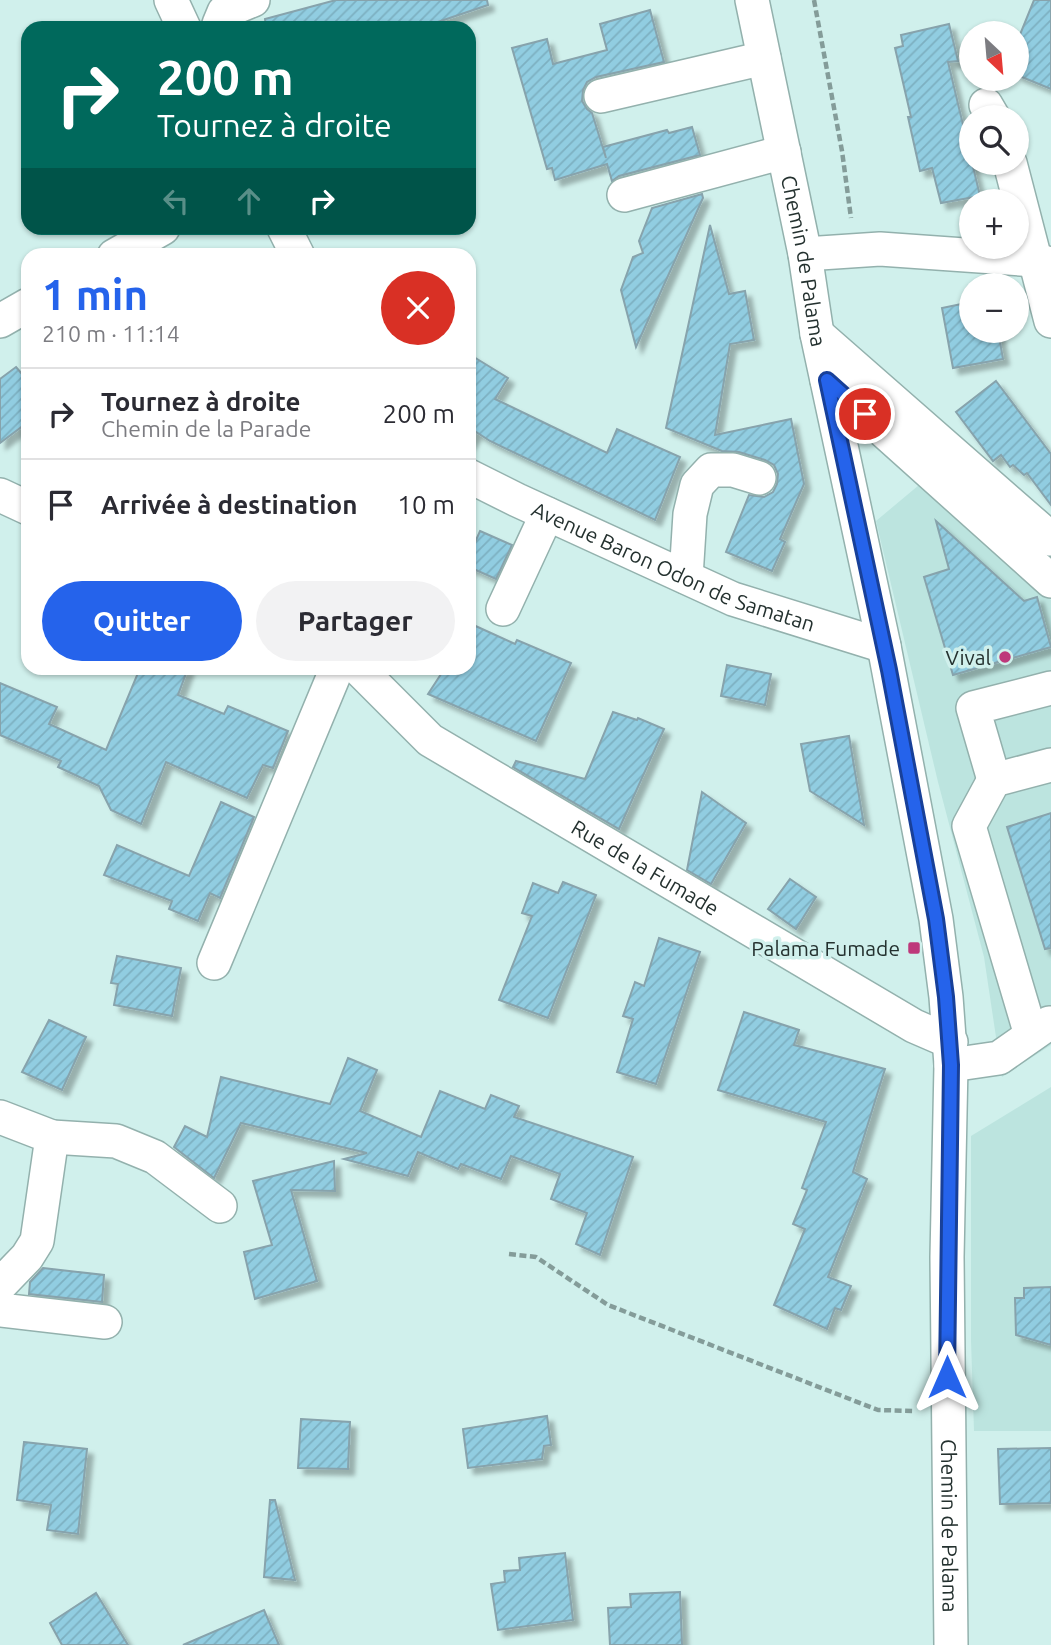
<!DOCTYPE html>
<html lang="fr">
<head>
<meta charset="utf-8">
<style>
  body { margin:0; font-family:Ubuntu,sans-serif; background:#f2f2f3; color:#2b2b33; height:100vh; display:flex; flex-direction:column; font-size:26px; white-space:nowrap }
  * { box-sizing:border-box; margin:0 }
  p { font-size:23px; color:#7c7c81 }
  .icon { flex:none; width:38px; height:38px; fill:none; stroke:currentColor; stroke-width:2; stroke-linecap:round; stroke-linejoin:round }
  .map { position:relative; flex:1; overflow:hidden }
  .drawer { position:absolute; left:21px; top:248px; width:455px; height:427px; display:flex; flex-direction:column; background:#fff; border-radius:21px; box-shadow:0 2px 5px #0004 }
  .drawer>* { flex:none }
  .top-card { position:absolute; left:21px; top:21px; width:455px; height:214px; border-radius:21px; box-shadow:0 2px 5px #0004; background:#00695c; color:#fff; overflow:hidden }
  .needle { width:46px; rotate:154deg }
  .buttons { position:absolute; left:959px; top:21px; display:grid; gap:14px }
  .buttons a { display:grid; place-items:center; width:70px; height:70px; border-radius:50%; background:#fff; box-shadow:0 2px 5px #0004; font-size:35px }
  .pin { position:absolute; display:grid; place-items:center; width:60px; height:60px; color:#fff; margin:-30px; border:4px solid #fff; border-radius:50%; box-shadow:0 2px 7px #0007 }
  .me { position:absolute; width:77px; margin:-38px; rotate:0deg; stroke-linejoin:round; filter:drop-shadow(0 0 5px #0008) }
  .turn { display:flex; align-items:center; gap:24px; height:147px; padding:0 21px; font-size:32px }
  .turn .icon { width:91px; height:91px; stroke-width:2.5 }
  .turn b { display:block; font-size:49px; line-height:60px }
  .lanes { display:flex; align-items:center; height:66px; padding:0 21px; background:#0003; justify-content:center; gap:35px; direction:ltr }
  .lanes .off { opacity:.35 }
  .round { display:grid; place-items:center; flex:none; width:74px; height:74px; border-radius:37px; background:#f2f2f3 }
  .head { display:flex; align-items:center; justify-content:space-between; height:119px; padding:0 21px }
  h1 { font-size:42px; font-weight:700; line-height:52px; color:#2563eb }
  .cta { display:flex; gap:14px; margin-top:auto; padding:14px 21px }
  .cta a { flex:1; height:80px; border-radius:42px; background:#2563eb; color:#fff; font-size:28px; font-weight:700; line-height:80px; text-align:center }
  .cta a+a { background:#f2f2f3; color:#2b2b33 }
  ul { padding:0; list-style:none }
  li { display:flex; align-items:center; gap:21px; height:91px; padding:0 21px; border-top:2px solid #e1e1e2 }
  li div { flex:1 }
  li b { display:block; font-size:26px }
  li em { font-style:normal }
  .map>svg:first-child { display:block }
  .built { fill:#bce4df }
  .building { fill:url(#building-hatch); stroke:#87a3ac; stroke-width:2; filter:url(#shadow) }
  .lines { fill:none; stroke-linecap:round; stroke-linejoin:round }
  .minor-casing { stroke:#93b1ad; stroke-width:36 }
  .path { stroke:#849c99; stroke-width:4.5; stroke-dasharray:7 3.5; stroke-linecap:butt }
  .minor { stroke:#fff; stroke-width:33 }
  .route-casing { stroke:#184099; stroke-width:18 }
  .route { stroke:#2563eb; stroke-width:12 }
  .poi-dot { fill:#be387b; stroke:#d0f0ec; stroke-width:2.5 }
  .labels { text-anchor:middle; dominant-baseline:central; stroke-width:7; stroke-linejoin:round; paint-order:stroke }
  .street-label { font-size:21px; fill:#24312f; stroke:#d0f0ec }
  .poi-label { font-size:21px; fill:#24312f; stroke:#d0f0ec; text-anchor:end }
</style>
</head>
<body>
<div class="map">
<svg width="1051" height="1645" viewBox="0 0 1051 1645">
  <defs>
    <pattern id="building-hatch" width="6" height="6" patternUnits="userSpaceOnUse" patternTransform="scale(1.75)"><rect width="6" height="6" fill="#91cde1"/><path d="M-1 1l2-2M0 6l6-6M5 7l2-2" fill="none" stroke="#7db0c1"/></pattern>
    <filter id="shadow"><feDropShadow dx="6" dy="6" stdDeviation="2" flood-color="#0004"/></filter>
  </defs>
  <rect width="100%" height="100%" fill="#d0f0ec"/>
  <g class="built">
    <polygon points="919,485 1051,600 1051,1045 1002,1077 984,957 938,782 876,521"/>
    <polygon points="1051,1087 1051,1431 974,1431 971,1341 971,1136"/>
  </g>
  <g class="building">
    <polygon points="336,0 487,0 488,5 420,28 266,28 265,19"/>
    <polygon points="1034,0 1051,0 1051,89 1017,75 1017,42"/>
    <polygon points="650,10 664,62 596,77 587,82 583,90 582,101 587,109 592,113 606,158 603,147 667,130 669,133 692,127 700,155 619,176 612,181 607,164 555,180 552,168 547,169 512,48 547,39 553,64 607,50 600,24"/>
    <polygon points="949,24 958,61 948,62 980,196 941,203 932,168 920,171 908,117 911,117 895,48 903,46 901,35"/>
    <polygon points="702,194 703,198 636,347 621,290 633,257 643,253 639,241 652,208"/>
    <polygon points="710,225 729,294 745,291 754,340 730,344 715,435 791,419 804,484 780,539 785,542 772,571 726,552 749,495 764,497 773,492 777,484 778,474 774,465 765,460 739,452 722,451 666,428"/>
    <polygon points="971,302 971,331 998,331 1003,359 953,368 942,308"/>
    <polygon points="469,354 508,378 495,399 553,427 607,453 617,429 680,457 655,520 490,441 476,432 469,443"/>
    <polygon points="16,367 28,381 28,422 0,443 0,379"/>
    <polygon points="996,381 1051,454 1051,505 1027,473 1024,475 1013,465 1010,467 1001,455 993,461 956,412"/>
    <polygon points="936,521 1024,601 1037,597 1051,647 953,675 924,577 949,569"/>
    <polygon points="480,531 512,545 496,579 469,567 469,556"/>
    <polygon points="469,623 515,644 517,640 571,663 536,741 428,694 445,668 469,668"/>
    <polygon points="727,665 771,674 765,705 721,696"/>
    <polygon points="140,668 188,668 178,695 224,714 228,706 288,731 273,768 263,765 247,798 166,762 141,824 111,810 99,786 58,767 61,761 0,735 0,683 57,707 49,724 106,750"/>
    <polygon points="613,712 637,720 638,718 664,729 619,829 513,767 516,761 585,779"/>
    <polygon points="849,736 857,784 864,825 810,791 801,744"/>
    <polygon points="702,792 746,823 711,884 687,870"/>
    <polygon points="221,802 254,817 220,898 210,893 198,921 169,909 172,901 104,875 117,845 189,876"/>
    <polygon points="1051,813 1051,948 1045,949 1007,827"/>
    <polygon points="790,879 816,897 796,929 768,909"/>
    <polygon points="563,882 596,895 548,1018 499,1000 532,916 522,913 533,883 558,893"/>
    <polygon points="659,938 700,952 656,1084 617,1072 633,1019 623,1016 635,982 644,986"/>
    <polygon points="117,956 181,968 172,1016 114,1005 118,984 111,983"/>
    <polygon points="744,1012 799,1030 794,1045 885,1069 853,1172 867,1179 828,1277 851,1286 841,1310 835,1308 827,1329 774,1305 805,1229 793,1224 807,1190 802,1188 826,1122 718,1090"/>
    <polygon points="49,1020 86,1037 62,1090 22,1072"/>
    <polygon points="348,1058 377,1070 360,1111 421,1137 440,1091 485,1109 491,1095 519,1106 514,1117 633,1157 600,1255 576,1244 587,1213 551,1199 560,1174 511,1156 501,1179 461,1164 458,1169 418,1152 408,1176 344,1159 367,1153 241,1123 214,1178 174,1147 185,1126 207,1137 221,1077 330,1104"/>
    <polygon points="334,1161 335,1191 291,1190 317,1281 255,1299 244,1252 272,1245 253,1181"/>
    <polygon points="43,1268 104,1275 102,1302 29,1294 30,1282"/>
    <polygon points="1051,1287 1051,1345 1016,1335 1015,1298 1024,1298 1024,1288"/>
    <polygon points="547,1416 551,1445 544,1446 542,1459 468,1468 463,1429"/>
    <polygon points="301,1419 350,1422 348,1469 298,1468"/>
    <polygon points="24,1442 87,1449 78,1534 47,1530 51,1505 17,1500"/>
    <polygon points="1051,1448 1051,1503 1000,1504 998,1449"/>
    <polygon points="270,1500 275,1500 295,1580 264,1577"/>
    <polygon points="565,1553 573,1620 498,1630 491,1584 505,1582 504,1571 520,1570 519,1558"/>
    <polygon points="680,1592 682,1645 610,1645 608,1608 631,1607 630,1594"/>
    <polygon points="96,1593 128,1645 62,1645 50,1623"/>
    <polygon points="264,1610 279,1645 183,1645"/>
  </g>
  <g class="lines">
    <defs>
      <g id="minor">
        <polyline points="171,0 184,28"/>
        <path id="s1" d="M752 0 805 254 817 334 884 646 936 919 946 997 951 1065 947 1257 951 1645"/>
        <polyline points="221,28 219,24 224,12 253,0"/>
        <polyline points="601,96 764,58"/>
        <polyline points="986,105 993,117"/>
        <polyline points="1010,163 1051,321"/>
        <polyline points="624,195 784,152"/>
        <polyline points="284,228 298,256"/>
        <polyline points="805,254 880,249 1035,260 1051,264"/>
        <polyline points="114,256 163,228"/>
        <polyline points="0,321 28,305"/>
        <polyline points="817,334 1051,539"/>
        <polyline points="827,380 1051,581"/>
        <path id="s2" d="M469 476 517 500 733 599 884 646"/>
        <polyline points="0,495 28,508"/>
        <polyline points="686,577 690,514 697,485 711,470 733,470 759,478"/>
        <polyline points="503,609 547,514"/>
        <path id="s3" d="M358 668 430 740 914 1026 951 1042"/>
        <polyline points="994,780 973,708 1051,688"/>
        <polyline points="214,963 337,668"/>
        <polyline points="1031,1035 969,826 994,780 1051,765"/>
        <polyline points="951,1065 999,1058 1049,1023"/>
        <polyline points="0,1117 52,1137 37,1241 27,1257 0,1285"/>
        <polyline points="52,1137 116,1141 155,1157 220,1206"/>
        <polyline points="0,1310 105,1322"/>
      </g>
    </defs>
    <use href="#minor" class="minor-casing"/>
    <g class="path">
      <polyline points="814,0 842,151 851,218"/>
      <polyline points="509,1254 536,1257 608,1305 878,1410 915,1411"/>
    </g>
    <use href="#minor" class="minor"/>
  </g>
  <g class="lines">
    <defs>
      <polyline id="route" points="865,414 827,380 889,670 936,919 946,997 951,1065 947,1377"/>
    </defs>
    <use href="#route" class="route-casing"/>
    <use href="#route" class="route"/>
  </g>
  <g class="poi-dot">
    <circle cx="1005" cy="657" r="7"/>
    <rect x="907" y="941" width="14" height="14" rx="3.5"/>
  </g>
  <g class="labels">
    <g class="street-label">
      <text stroke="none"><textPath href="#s1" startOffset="266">Chemin de Palama</textPath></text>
      <text stroke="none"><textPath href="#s2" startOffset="224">Avenue Baron Odon de Samatan</textPath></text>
      <text stroke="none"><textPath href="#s3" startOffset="352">Rue de la Fumade</textPath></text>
      <text stroke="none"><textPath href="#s1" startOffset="1545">Chemin de Palama</textPath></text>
    </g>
    <g class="poi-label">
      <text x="991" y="657">Vival</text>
      <text x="900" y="948">Palama Fumade</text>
    </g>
  </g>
</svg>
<div class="buttons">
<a><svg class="needle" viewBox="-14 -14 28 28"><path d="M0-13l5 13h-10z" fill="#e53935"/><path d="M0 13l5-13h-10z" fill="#7c7c81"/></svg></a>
<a><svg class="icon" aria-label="search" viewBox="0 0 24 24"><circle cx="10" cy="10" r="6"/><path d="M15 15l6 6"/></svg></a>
<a>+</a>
<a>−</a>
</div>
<div class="pin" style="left:865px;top:414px;background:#d93025"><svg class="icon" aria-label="arrive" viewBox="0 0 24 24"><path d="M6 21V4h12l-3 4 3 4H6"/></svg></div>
<svg class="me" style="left:947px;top:1377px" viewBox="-20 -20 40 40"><path d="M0-17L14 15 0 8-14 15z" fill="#2563eb" stroke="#fff" stroke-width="4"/></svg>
<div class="top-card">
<div class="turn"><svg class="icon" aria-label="right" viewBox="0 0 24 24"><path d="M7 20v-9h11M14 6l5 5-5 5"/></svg><div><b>200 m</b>Tournez à droite</div></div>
<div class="lanes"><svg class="icon off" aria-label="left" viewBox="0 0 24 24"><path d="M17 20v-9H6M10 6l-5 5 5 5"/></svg><svg class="icon off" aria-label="ahead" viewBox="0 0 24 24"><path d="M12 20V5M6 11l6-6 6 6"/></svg><svg class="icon" aria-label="right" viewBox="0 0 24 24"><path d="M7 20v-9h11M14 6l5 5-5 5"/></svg></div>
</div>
<section class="drawer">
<div class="head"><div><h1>1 min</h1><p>210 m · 11:14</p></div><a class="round" style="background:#d93025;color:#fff"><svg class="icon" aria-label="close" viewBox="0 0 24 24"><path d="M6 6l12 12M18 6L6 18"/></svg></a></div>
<ul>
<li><svg class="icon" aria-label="right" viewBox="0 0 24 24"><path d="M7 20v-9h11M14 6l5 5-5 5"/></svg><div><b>Tournez à droite</b><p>Chemin de la Parade</p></div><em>200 m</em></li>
<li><svg class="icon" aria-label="arrive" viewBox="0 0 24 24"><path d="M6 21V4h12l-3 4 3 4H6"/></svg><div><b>Arrivée à destination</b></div><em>10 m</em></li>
</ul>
<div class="cta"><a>Quitter</a><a>Partager</a></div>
</section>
</div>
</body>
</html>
